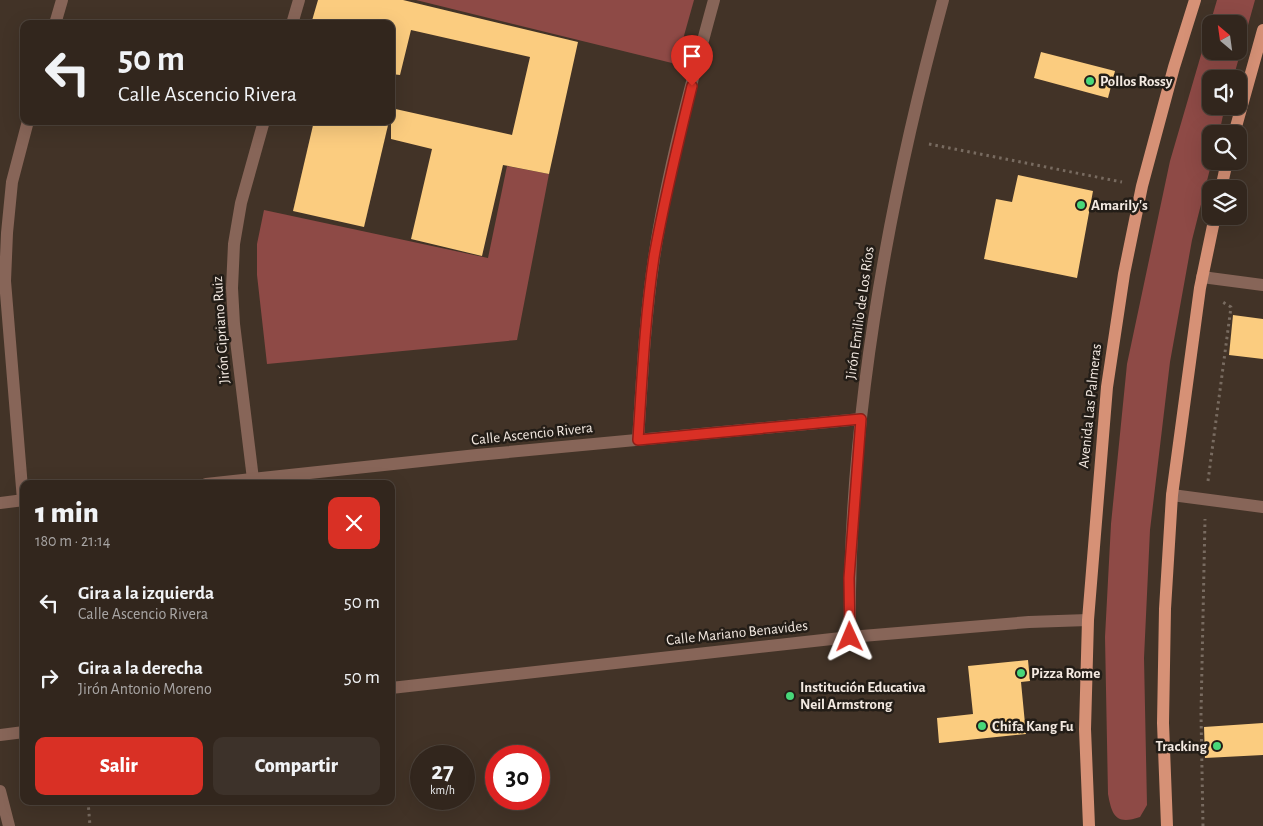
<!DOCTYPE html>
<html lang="es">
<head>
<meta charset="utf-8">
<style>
  body { margin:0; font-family:"Alegreya Sans",sans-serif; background:#3d322a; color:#f1f3f6; height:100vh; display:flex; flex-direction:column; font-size:19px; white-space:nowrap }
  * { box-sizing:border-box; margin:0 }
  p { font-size:16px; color:#a8a5a4 }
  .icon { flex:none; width:28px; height:28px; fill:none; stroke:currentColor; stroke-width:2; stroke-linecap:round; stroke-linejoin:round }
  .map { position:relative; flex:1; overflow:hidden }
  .panel { position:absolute; left:20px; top:480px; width:375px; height:325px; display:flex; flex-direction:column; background:#32261d; border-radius:10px; box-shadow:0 5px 20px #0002,0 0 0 1px #4d433b }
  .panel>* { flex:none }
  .banner { position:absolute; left:20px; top:20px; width:375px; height:105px; border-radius:10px; box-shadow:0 5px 20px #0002,0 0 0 1px #4d433b; background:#32261d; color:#f1f3f6; overflow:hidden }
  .needle { width:32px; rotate:331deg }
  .controls { position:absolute; left:1202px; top:15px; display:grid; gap:10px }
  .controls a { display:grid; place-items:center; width:45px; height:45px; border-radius:10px; background:#32261d; box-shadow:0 5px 20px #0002,0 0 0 1px #4d433b; font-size:25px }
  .speed { position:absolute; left:410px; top:745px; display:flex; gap:10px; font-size:25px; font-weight:700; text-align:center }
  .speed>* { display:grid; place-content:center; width:65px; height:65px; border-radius:50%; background:#32261d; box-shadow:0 5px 20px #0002,0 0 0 1px #4d433b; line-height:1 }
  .speed small { font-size:12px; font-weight:400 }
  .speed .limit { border:8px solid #d22; background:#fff; color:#111 }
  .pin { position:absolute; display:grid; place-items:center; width:42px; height:42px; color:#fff; margin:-51px -21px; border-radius:50% 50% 50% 0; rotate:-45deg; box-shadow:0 0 5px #0007 }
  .pin .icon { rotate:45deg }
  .me { position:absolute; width:55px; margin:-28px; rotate:359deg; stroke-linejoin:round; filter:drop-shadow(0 0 4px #0008) }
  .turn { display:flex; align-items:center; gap:18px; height:105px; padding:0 15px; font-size:22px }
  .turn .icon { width:65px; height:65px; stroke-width:2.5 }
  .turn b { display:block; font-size:35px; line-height:42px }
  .round { display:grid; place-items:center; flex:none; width:52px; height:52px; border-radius:10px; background:#3d322a }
  .overview { display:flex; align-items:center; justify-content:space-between; height:85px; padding:0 15px }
  h1 { font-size:30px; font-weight:800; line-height:38px }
  .cta { display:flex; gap:10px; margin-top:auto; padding:10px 15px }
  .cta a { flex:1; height:58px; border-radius:10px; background:#d93025; color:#fff; font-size:20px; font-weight:800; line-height:58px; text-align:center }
  .cta a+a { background:#3d322a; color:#f1f3f6 }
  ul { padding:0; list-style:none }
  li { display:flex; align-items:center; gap:15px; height:75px; padding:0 15px }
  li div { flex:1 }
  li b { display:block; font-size:19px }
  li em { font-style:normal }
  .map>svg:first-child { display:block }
  .green { fill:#8e4a46; fill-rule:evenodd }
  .building { fill:#fbcc7f }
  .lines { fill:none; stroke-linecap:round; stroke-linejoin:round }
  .path { stroke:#786b60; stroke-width:3; stroke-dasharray:2.5 4; stroke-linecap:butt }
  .minor { stroke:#876558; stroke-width:12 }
  .major { stroke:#d69176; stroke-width:12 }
  .route-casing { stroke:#8d1f18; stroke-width:12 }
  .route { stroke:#d93025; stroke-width:9 }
  .poi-dot { fill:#48d779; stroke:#231d17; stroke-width:2 }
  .labels { text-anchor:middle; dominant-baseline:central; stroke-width:5; stroke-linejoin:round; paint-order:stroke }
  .poi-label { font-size:15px; font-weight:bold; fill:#f3e9e1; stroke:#231d17; text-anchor:start }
  .street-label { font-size:15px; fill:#f3e9e1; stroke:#231d17 }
</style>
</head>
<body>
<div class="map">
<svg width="1263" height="826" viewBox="0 0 1263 826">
  <rect width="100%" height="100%" fill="#423327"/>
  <g class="green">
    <polygon points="416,0 694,0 676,64"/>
    <path d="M1217 0H1255L1233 79H1211V106H1225L1219 134H1211L1212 161 1192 240 1170 362 1150 530 1144 658 1147 805 1140 817C1116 825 1112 816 1108 794L1105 637 1111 524 1127 364 1170 161ZM1211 24H1239V51H1211Z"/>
    <polygon points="507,166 549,174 517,340 267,364 257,275 257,244 264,210 488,258"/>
  </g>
  <g class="building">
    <polygon points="318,0 403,0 578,42 549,174 503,165 482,256 411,239 432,149 391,139 391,108 512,135 530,57 411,30 400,75 391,74 391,24 311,24"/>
    <polygon points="1041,52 1115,71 1108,98 1034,78"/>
    <polygon points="314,121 389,121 364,227 293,211"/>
    <polygon points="1018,175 1093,191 1077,278 984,259 996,199 1012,202"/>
    <polygon points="1233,315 1263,319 1263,359 1229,355"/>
    <polygon points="1028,660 1030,681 1021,682 1026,734 939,743 937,718 973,714 968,666"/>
    <polygon points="1263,723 1263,755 1205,758 1204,727"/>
  </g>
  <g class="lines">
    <g class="path">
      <polyline points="929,144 1122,182"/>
      <polyline points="1208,481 1231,307 1221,301"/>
      <polyline points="88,801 90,826"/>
      <polyline points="1203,826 1201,714 1205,519"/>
    </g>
    <g class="minor">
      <polyline points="55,24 62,0"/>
      <polyline points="292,24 299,0"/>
      <polyline points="1202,277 1263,285"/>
      <path d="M638 440C642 379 645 318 654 258 667 172 691 84 714 0"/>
      <polyline points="253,479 234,324 232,288 234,244 241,203 264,121"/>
      <polyline points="206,484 477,455 861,419"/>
      <polyline points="1172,495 1263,507"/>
      <polyline points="23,500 5,281 7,233 12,182 28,121"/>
      <polyline points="0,503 24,500"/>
      <path d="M850 637C847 423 887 206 943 0"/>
      <polyline points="391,688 850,637 1029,622 1088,620"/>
      <polyline points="0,735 24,732"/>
      <polyline points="0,791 9,826"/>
    </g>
    <g class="major">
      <polyline points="1234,134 1263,30"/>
      <polyline points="1221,189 1227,161"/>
      <polyline points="1089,826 1085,729 1088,620 1107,387 1124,274 1142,186 1174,67 1195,0"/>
      <polyline points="1167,826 1163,723 1165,609 1172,495 1200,288 1215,216"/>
    </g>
  </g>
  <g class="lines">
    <defs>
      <path id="route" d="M692 86C678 143 664 200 654 257 645 317 642 379 638 440L861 419 849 578 850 637"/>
    </defs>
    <use href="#route" class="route-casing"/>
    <use href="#route" class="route"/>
  </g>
  <g class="poi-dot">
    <circle cx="1090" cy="81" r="5"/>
    <circle cx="1081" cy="205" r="5"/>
    <circle cx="1021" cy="673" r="5"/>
    <circle cx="790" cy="696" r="5"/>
    <circle cx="982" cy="726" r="5"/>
    <circle cx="1217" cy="746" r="5"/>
  </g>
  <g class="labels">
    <g class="poi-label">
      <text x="1100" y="81">Pollos Rossy</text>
      <text x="1091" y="205">Amarily's</text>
      <text x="1031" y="673">Pizza Rome</text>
      <text x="800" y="687">Institución Educativa<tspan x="800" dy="17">Neil Armstrong</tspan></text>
      <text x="992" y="726">Chifa Kang Fu</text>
      <text x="1207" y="746" text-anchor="end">Tracking</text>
    </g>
    <g class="street-label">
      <text transform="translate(860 313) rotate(-82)">Jirón Emilio de Los Ríos</text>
      <text transform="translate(221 330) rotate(-94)">Jirón Cipriano Ruiz</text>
      <text transform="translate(1090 406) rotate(-84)">Avenida Las Palmeras</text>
      <text transform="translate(532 434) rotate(-6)">Calle Ascencio Rivera</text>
      <text transform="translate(737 633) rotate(-6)">Calle Mariano Benavides</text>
    </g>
  </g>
</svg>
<div class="controls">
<a><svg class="needle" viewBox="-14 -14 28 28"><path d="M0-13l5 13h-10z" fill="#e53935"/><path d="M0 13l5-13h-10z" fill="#a8a5a4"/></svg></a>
<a><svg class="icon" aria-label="sound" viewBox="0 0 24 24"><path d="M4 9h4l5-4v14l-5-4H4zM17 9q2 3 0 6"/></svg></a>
<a><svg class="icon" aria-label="search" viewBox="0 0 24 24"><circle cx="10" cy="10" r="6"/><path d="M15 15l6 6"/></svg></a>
<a><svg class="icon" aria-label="layers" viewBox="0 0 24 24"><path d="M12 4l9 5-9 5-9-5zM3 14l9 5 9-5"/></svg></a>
</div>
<div class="speed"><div>27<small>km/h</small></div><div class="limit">30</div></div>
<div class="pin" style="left:692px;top:86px;background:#d93025"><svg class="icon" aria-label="arrive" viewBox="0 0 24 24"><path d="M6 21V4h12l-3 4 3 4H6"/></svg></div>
<svg class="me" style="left:850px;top:637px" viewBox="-20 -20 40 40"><path d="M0-17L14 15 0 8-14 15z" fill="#d93025" stroke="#fff" stroke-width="4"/></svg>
<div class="banner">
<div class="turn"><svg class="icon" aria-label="left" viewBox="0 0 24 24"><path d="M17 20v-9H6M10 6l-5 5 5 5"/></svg><div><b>50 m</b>Calle Ascencio Rivera</div></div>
</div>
<section class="panel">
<div class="overview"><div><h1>1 min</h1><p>180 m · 21:14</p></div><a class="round" style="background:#d93025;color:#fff"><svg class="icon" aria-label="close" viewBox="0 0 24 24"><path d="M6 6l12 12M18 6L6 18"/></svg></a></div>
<ul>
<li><svg class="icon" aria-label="left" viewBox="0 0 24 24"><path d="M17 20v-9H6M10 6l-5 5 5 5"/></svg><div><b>Gira a la izquierda</b><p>Calle Ascencio Rivera</p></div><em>50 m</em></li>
<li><svg class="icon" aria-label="right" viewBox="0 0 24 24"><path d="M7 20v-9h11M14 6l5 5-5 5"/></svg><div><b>Gira a la derecha</b><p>Jirón Antonio Moreno</p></div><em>50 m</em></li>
</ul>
<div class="cta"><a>Salir</a><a>Compartir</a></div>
</section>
</div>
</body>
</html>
